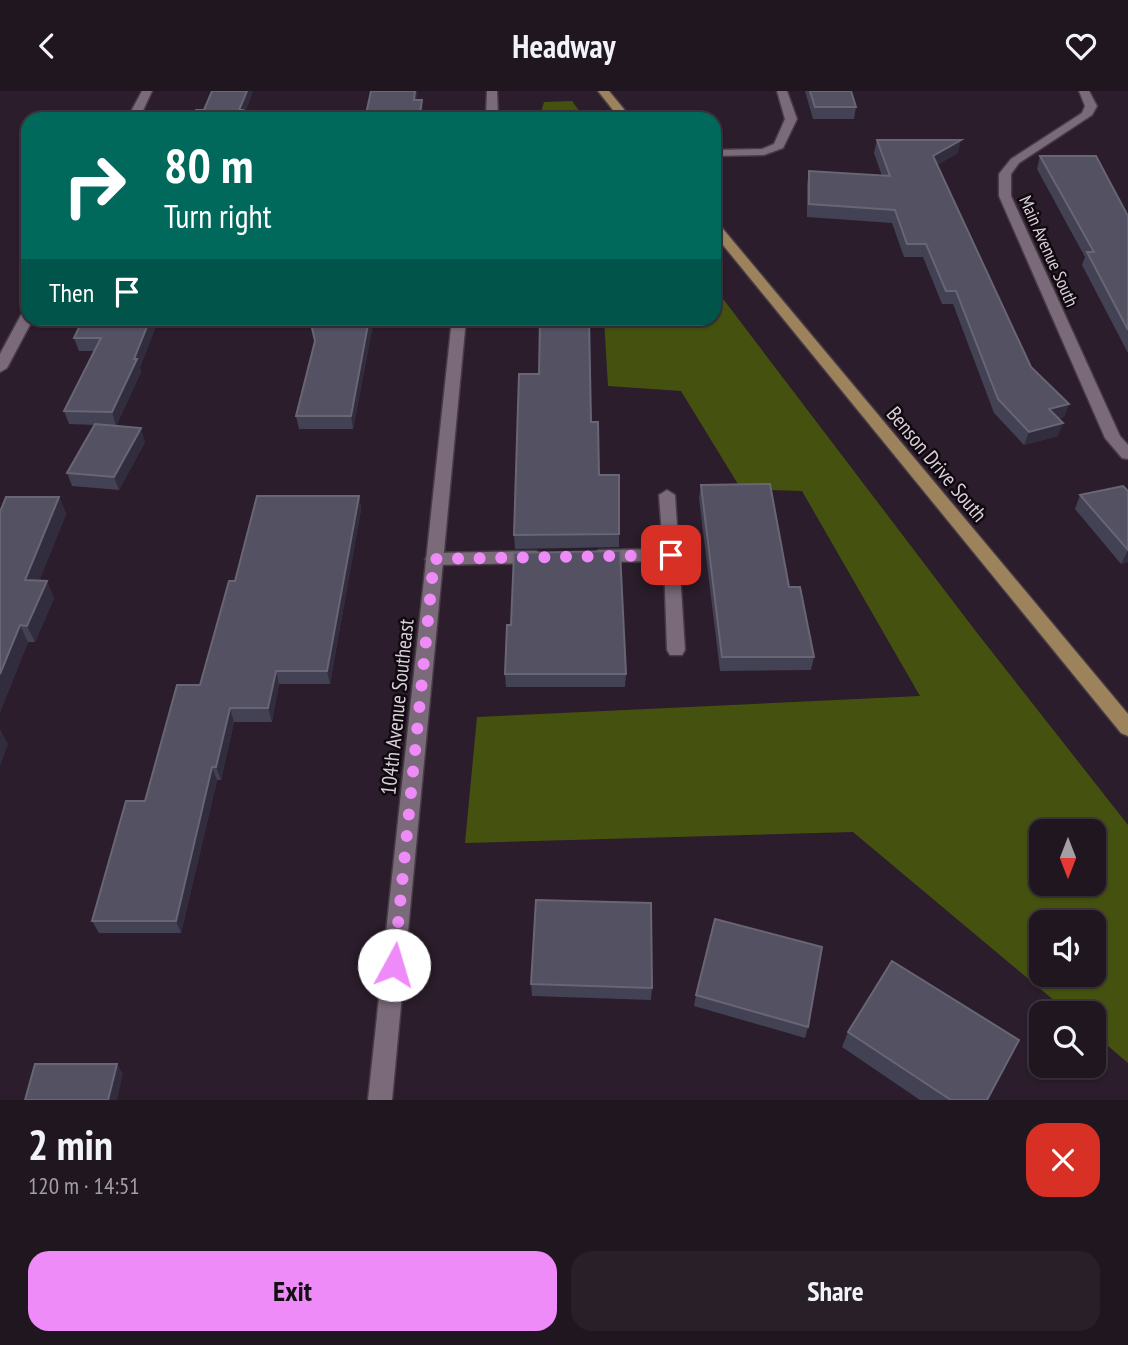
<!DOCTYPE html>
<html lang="en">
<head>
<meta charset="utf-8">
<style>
  body { margin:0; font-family:"PT Sans Narrow",sans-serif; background:#281f29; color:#f1f3f6; height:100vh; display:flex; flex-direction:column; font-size:26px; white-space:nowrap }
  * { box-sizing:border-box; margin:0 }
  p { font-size:23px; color:#a29fa5 }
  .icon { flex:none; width:38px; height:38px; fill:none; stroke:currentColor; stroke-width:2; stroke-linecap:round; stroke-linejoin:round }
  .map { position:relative; height:1009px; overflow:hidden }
  .panel { display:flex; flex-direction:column; background:#201620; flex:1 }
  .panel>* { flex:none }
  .hud { position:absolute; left:21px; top:21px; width:700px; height:214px; border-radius:21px; box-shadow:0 2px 5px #0004,0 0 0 2px #3d353e; background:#00695c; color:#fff; overflow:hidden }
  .needle { width:46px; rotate:180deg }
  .buttons { position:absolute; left:1029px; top:728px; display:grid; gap:14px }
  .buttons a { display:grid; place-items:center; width:77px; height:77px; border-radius:14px; background:#201620; box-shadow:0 2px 5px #0004,0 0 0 2px #3d353e; font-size:35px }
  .pin { position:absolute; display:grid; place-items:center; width:60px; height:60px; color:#fff; margin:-30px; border-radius:14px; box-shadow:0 4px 10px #0006 }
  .me { position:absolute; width:77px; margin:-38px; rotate:6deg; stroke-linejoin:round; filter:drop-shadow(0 0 5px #0008) }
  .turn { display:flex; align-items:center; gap:24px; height:147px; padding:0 28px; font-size:32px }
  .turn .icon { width:91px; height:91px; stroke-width:2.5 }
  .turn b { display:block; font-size:49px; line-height:60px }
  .then { display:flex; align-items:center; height:66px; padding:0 28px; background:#0003; gap:14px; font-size:26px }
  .round { display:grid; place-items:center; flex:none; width:74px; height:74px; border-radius:21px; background:#281f29 }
  .headline { display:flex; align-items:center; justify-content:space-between; height:119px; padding:0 28px }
  h1 { font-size:42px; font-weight:700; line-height:52px }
  .action { display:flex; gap:14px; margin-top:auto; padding:14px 28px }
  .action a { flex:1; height:80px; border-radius:21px; background:#ee8bf8; color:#111; font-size:28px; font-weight:700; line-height:80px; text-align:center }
  .action a+a { background:#281f29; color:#f1f3f6 }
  header { display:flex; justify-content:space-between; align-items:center; height:91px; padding:0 28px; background:#201620; font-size:32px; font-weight:700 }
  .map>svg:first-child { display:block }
  .forest { fill:#45520f; fill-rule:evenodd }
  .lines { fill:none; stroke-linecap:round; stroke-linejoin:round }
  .service-casing { stroke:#473b46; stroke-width:3 }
  .minor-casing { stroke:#473b46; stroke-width:3 }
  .primary-casing { stroke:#473b46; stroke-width:3 }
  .service { fill:#7b6a7a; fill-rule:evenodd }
  .minor { fill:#7b6a7a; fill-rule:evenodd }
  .primary { fill:#9d835b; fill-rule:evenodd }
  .wall { fill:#424254 }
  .shaded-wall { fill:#322d3e }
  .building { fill:#535162; stroke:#686575; stroke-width:2 }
  .route { stroke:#ee8bf8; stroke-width:12; stroke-dasharray:0 21.6 }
  .labels { text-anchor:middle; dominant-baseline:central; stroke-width:5; stroke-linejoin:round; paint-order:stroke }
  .far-street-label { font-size:18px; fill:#dad0d9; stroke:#100a10 }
  .street-label { font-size:21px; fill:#dad0d9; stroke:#100a10 }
</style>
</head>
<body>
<header><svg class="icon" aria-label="back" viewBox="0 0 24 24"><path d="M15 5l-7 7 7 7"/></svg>Headway<svg class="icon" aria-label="heart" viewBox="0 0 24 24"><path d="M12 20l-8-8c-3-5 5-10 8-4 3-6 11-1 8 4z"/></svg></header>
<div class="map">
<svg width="1128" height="1009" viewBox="0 0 1128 1009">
  <rect width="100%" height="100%" fill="#2b1d2b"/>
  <g class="forest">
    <polygon points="572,10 585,28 539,28 544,11"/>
    <path d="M714 196 974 538 1128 734V972L1094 943V922H1069L853 741 465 752 477 626 920 605 802 400 741 398 681 300 608 295 604 228H714ZM1041 740H1094V793H1041ZM1041 831H1094V884H1041Z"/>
  </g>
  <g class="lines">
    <defs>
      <g id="service">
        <polygon points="777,0 787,0 797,28 783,57 764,64 714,65 714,59 762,58 774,53 785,28"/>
        <polygon points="667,399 675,404 685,559 682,564 670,564 667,559 664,470 599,471 591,465 599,459 663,458 659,404"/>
        <polygon points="536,460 544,466 536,472 434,474 425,468 434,462"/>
      </g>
      <g id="minor">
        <polygon points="142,0 152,0 139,28 127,28"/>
        <polygon points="487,0 497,0 498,28 486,28"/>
        <polygon points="1079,0 1089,0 1097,15 1092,24 1019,72 1011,83 1011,105 1120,345 1128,354 1128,368 1122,367 1105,347 999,105 999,83 1011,68 1082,22 1085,15"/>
        <polygon points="28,220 28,228 33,228 7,277 0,281 0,263 21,224"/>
        <polygon points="452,228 466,228 392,1009 368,1009"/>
      </g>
      <g id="primary">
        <polygon points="598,0 609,0 632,28 620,28"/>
        <polygon points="714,131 718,132 1128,623 1128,645 1121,642 714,143"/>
      </g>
    </defs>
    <use href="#service" class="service-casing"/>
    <use href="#minor" class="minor-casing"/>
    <use href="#primary" class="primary-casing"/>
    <use href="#service" class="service"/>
    <use href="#minor" class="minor"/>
    <use href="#primary" class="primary"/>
  </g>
  <g class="wall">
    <polygon points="805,0 851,0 856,16 854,28 813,28"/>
    <polygon points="877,49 958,62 937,74 1031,276 1069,313 1064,326 1059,328 1058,345 1024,354 994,322 953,213 942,213 923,166 904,166 892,132 807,126 807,93 809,80 882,85 874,62"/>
    <polygon points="1040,65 1128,125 1128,262 1082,174 1085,166 1037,78"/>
    <polygon points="83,228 140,277 141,281 116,335 145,351 119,399 72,395 67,382 95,334 69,333 64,320 94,260 79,260 74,247"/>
    <polygon points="309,228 374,228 353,338 299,338 296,325 315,251"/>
    <polygon points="539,283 591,331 599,384 619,443 619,456 515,458 514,444"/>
    <polygon points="701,394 789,496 814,566 811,579 720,580 699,407"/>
    <polygon points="1128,400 1128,471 1121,473 1075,418 1080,404"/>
    <polygon points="359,405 361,418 330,593 279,593 272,631 234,631 221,689 217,689 181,842 99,842 92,830 145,710 200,594 235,490"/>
    <polygon points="59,406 66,423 39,490 54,507 35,551 28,551 0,621 0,421"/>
    <polygon points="505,583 626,583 625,596 506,596"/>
    <polygon points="531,893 652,897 651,909 532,905"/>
    <polygon points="696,904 808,936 805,947 694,915"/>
    <polygon points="848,941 987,1009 920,1009 842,956"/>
  </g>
  <g class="shaded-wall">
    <polygon points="247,0 253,0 244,25 245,28 239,28 239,19"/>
    <polygon points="415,0 418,0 415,21 414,9"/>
    <polygon points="422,9 423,21 422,28 419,28"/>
    <polygon points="961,49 958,62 930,78 933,65"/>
    <polygon points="150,228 159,228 140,277 141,281 116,335 112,321"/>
    <polygon points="369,228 374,228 353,338 351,325"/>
    <polygon points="1069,313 1064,326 1044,332 1049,318"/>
    <polygon points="1063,332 1058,345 1024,354 1029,341"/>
    <polygon points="141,337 145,351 119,399 114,386"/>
    <polygon points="359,405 361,418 330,593 327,580"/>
    <polygon points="59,406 66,423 33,506 25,489"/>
    <polygon points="1128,459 1128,471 1121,473"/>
    <polygon points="47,490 54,507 35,551 27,535"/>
    <polygon points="20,534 28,551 0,621 0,583"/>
    <polygon points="276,580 279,593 272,631 268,617"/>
    <polygon points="230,617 234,631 221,689 216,676"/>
    <polygon points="0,638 8,653 0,675"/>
    <polygon points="212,676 217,689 181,842 176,830"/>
    <polygon points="117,973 123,983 117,1009 108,1009"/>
  </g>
  <g class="building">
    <polygon points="212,0 247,0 239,19 243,19 239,28 191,28 196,19 204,19"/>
    <polygon points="371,0 415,0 414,9 422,9 419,28 365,28"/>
    <polygon points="810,0 851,0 856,16 815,16"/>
    <polygon points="877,49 961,49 933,65 1031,276 1069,313 1049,318 1063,332 1029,341 998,308 956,200 946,200 926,153 907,153 895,119 809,113 809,80 890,85"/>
    <polygon points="1040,65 1096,65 1128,125 1128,239 1087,161 1094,161"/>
    <polygon points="83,228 150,228 134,268 137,268 112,321 64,320 101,247 74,247"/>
    <polygon points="310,228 369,228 351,325 296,325 315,250"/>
    <polygon points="540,228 589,228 591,331 598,331 599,384 619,384 619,443 514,444 519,283 539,283"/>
    <polygon points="95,333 141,337 114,386 67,382"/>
    <polygon points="770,393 789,496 800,496 814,566 722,566 701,394"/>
    <polygon points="1123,395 1128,400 1128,459 1080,404"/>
    <polygon points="257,405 359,405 327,580 276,580 268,617 230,617 216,676 212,676 176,830 92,830 126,710 145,710 177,594 200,594 229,490 235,490"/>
    <polygon points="6,406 59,406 25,489 47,490 27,535 20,534 0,583 0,421"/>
    <polygon points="620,460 626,583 505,583 507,534 511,534 514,462"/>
    <polygon points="536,809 651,812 652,897 531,893"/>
    <polygon points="715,828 822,856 808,936 696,904"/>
    <polygon points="892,870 1019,949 987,1009 951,1009 848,941"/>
    <polygon points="35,973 117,973 108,1009 25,1009"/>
  </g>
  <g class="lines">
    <polyline class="route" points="394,874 434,468 671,464"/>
  </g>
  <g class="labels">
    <g class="far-street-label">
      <text transform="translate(1049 160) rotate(66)">Main Avenue South</text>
    </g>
    <g class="street-label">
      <text transform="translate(937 373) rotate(50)">Benson Drive South</text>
      <text transform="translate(397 616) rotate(-84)">104th Avenue Southeast</text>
    </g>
  </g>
</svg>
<div class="buttons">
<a><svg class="needle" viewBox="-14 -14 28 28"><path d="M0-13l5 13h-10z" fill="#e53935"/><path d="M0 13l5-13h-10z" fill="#a29fa5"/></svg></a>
<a><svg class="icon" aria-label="sound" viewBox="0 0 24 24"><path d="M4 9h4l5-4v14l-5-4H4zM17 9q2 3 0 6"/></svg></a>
<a><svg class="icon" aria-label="search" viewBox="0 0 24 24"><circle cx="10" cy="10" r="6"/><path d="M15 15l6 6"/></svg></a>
</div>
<div class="pin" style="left:671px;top:464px;background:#d93025"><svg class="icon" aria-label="arrive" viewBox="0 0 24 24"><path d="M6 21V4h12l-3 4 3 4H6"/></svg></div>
<svg class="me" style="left:394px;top:874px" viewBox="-20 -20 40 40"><circle r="19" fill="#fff"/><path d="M0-13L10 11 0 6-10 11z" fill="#ee8bf8"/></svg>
<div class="hud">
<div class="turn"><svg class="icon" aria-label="right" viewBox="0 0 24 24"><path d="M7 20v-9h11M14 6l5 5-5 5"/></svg><div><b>80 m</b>Turn right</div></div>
<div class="then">Then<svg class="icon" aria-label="arrive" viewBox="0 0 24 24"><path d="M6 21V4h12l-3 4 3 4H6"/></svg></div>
</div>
</div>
<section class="panel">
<div class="headline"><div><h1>2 min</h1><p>120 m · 14:51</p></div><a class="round" style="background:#d93025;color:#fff"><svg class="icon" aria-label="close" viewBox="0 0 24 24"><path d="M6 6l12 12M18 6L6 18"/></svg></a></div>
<div class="action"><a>Exit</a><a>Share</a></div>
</section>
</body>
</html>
